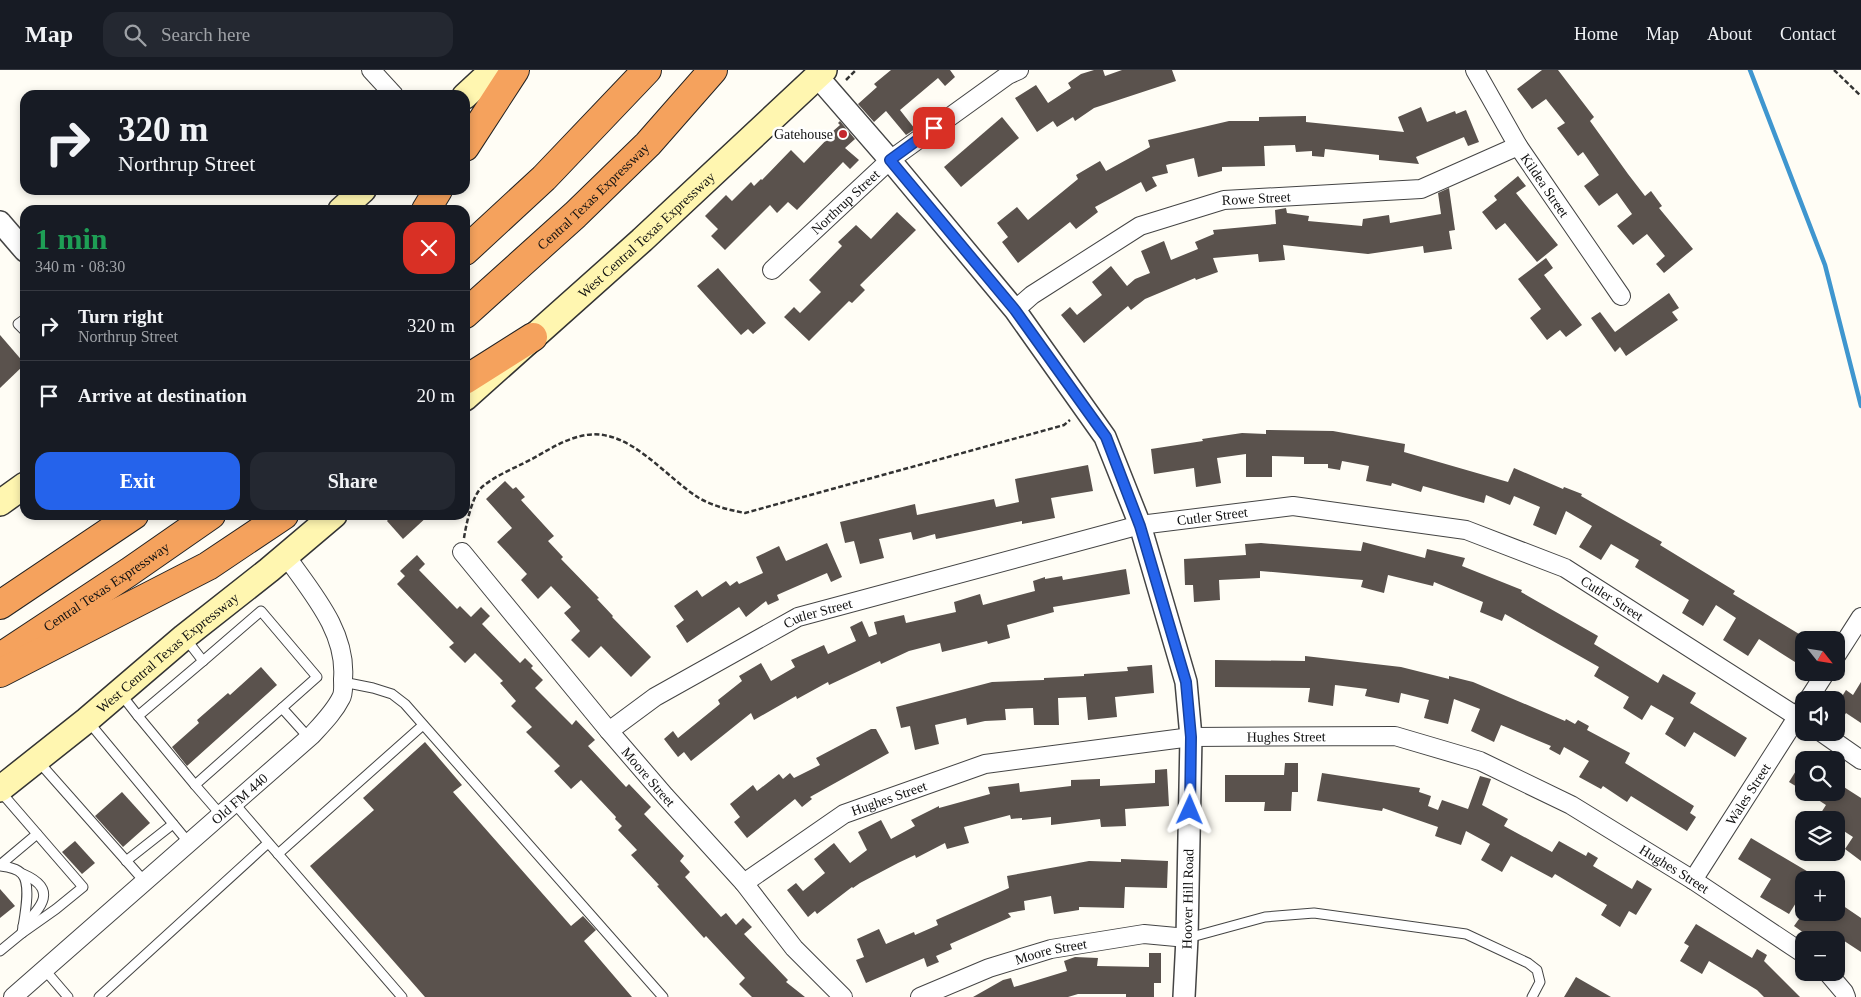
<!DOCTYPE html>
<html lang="en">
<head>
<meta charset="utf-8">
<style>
  body { margin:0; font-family:Georgia,serif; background:#242831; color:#f1f3f6; height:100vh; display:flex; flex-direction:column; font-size:19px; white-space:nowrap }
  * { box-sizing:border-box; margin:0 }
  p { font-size:16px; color:#9ea1a6 }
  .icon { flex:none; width:28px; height:28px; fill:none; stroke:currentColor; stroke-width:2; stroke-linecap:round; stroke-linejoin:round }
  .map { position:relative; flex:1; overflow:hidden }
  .sheet { position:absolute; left:20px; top:135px; width:450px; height:315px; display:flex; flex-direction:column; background:#171b24; border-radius:15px; box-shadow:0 2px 8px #0003 }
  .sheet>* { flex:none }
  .guide { position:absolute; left:20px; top:20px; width:450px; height:105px; border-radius:15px; box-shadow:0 2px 8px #0003; background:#171b24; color:#f1f3f6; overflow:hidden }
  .needle { width:32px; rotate:120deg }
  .fabs { position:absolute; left:1795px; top:561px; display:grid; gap:10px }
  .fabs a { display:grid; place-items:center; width:50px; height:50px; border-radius:10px; background:#171b24; box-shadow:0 2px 8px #0003; font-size:25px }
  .pin { position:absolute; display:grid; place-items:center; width:42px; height:42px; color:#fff; margin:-21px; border-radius:10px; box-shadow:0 2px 8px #0006 }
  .me { position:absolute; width:55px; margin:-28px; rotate:1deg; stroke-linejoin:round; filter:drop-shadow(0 0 4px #0008) }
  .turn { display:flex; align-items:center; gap:18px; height:105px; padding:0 15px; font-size:22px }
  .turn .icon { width:65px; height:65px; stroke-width:2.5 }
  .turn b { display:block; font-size:35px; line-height:42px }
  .round { display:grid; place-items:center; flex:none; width:52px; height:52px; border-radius:15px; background:#242831 }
  .head { display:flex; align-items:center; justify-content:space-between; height:85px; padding:0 15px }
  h1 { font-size:30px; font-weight:700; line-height:38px; color:#1e9e55 }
  .cta { display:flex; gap:10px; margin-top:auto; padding:10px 15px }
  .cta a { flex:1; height:58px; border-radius:15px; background:#2563eb; color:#fff; font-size:20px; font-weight:700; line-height:58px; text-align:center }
  .cta a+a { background:#242831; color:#f1f3f6 }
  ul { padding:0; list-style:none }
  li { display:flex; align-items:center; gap:15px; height:70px; padding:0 15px; border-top:1px solid #363941 }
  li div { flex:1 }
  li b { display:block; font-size:19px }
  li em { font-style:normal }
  header { display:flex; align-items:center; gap:30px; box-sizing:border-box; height:70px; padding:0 25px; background:#171b24; border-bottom:1px solid #363941 }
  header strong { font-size:24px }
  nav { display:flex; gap:28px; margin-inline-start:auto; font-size:18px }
  .search { width:350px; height:45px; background:#242831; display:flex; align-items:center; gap:12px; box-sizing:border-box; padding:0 18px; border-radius:15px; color:#9ea1a6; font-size:19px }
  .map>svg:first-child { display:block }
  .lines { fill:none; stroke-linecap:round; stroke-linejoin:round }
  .stream { stroke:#3f96cf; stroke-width:4.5 }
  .building { fill:#5a524d }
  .service-casing { stroke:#444; stroke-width:11 }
  .minor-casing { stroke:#444; stroke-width:20 }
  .tertiary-casing { stroke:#444; stroke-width:24 }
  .secondary-casing { stroke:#333; stroke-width:28 }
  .motorway-casing { stroke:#222; stroke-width:30 }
  .path { stroke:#333; stroke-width:2.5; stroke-dasharray:5 2.5; stroke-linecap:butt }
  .service { stroke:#fff; stroke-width:9 }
  .minor { stroke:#fff; stroke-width:18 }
  .tertiary { stroke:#fff; stroke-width:21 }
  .secondary { stroke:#fff6b0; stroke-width:25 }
  .motorway { stroke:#f5a25d; stroke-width:28 }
  .route-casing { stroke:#184099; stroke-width:12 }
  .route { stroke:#2563eb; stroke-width:9 }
  .poi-dot { fill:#c4262e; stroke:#fff; stroke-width:2 }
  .labels { text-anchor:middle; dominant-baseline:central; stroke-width:5; stroke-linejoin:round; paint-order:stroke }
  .poi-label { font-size:14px; fill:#111; stroke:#fff; text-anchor:end }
  .street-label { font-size:14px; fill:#111; stroke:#fff }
</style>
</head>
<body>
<header>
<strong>Map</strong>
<div class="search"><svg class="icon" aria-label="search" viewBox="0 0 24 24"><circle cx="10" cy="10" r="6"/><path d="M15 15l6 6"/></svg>Search here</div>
<nav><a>Home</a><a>Map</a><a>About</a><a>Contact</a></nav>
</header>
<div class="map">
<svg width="1861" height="927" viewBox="0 0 1861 927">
  <rect width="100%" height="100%" fill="#fffdf5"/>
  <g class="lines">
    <polyline class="stream" points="1750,0 1825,195 1861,336"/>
  </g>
  <g class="building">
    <polygon points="891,0 950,0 955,7 945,16 938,8 900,40 915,59 906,65 886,41 874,52 858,34 877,17 874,14"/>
    <polygon points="1094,0 1103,0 1105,6 1122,0 1172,0 1176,11 1094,38 1075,51 1073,47 1057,57 1053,51 1037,62 1015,28 1036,15 1048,33 1071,18 1068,13 1081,4"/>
    <polygon points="1542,0 1558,0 1594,47 1590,51 1628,104 1645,126 1651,121 1662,136 1659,138 1693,179 1664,203 1656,194 1665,186 1647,164 1633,175 1617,156 1632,144 1617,123 1599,136 1584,116 1599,105 1583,82 1578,86 1557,58 1565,53 1546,29 1532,39 1517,19"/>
    <polygon points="1421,37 1427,52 1455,41 1456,44 1466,40 1479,72 1468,76 1464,67 1416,87 1419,94 1379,90 1379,85 1325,79 1324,87 1312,86 1312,81 1296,82 1295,75 1264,76 1265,96 1222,97 1222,101 1198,107 1194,88 1166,95 1168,103 1152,107 1157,116 1146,122 1141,112 1095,137 1098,142 1076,159 1070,152 1018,193 1002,172 1008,167 997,153 1017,137 1028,150 1078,109 1076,105 1100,91 1106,101 1150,77 1148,70 1229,51 1259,51 1259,47 1306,46 1306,52 1404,62 1398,47"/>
    <polygon points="1002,47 1019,68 961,117 944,97"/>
    <polygon points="840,51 855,69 845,78 859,90 850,99 843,92 797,140 788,132 777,143 770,135 725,180 711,166 718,159 705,146 726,125 732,131 751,112 754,116 761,109 762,110 791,80 804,93 833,63 832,62 840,55 838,53"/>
    <polygon points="1518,106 1526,116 1516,123 1558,175 1537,192 1505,153 1496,160 1482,142 1497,130 1494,126"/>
    <polygon points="1449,118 1455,160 1449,161 1452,179 1424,183 1423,176 1368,184 1283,175 1285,190 1259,192 1258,184 1213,188 1218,202 1196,210 1195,208 1145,229 1131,240 1128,236 1084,273 1061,245 1070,237 1077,245 1102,225 1092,212 1111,196 1127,216 1135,209 1150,203 1141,181 1164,171 1171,190 1198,179 1195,172 1214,164 1213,160 1276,154 1275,140 1286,138 1287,143 1309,146 1308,151 1362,156 1363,149 1389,145 1390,153 1441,144 1438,123"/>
    <polygon points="897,142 916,160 860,215 865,220 852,233 849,231 809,271 784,247 794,237 800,243 821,222 809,210 842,176 838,172 856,155 871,169"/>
    <polygon points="1546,188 1553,198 1544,205 1582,255 1566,267 1560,260 1547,270 1530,248 1541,239 1518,209"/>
    <polygon points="718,198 766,253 753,264 748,259 741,265 697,216"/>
    <polygon points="1669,223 1679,238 1672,242 1678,250 1626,286 1620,277 1615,282 1591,248 1600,242 1615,262"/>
    <polygon points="0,265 25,294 0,318"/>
    <polygon points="1266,360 1333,361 1405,374 1404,382 1508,412 1514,398 1563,419 1564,417 1582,424 1581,426 1662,472 1660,475 1735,521 1733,524 1804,567 1804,579 1795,592 1759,569 1748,586 1723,570 1736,548 1716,535 1703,556 1682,543 1689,530 1635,497 1639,490 1611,474 1601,490 1579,477 1592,456 1566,441 1556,465 1533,455 1540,437 1514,426 1510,435 1486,425 1484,433 1423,416 1421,422 1392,413 1391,416 1366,411 1369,396 1342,391 1340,400 1328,398 1328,394 1304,394 1304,387 1272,386 1272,407 1246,407 1246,384 1217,388 1221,413 1196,417 1194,398 1154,404 1151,379 1203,371 1202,369 1242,363 1266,364"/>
    <polygon points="1088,395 1093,421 1051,428 1055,448 1022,454 1022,451 936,469 935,464 913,470 911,462 879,469 884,488 860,494 854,471 845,473 840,452 915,434 917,445 994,429 996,437 1019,432 1015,409"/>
    <polygon points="505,411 513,419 516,417 525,427 521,430 554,466 548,471 563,487 561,489 599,528 597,529 613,546 612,547 651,587 631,607 601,576 589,588 571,570 580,561 564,543 571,537 551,516 538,529 521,510 527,504 497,472 512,458 486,429"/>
    <polygon points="392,445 429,445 403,469 387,451"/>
    <polygon points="1363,472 1425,488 1427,479 1465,488 1462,496 1522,520 1521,522 1598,566 1594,574 1658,613 1663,604 1696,623 1690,633 1747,668 1735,687 1694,662 1685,677 1665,664 1674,648 1651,635 1642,650 1623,638 1629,627 1594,606 1599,597 1505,544 1502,551 1480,542 1483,532 1434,512 1433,516 1388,505 1384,523 1361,517 1363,510 1260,501 1260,508 1219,510 1220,530 1194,532 1193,515 1185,515 1184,489 1246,485 1245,474 1261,473 1361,481"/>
    <polygon points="827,473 842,507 831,512 827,503 777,525 779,530 768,535 766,531 746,547 739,537 687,573 676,556 684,550 674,536 697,520 702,527 726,511 730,516 737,511 739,514 763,503 756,487 779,476 786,491"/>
    <polygon points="417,485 425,494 419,500 457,539 460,536 471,547 481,537 490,546 482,554 520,593 525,588 533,596 531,598 543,610 535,618 572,655 576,650 595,670 588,676 626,717 629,714 651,737 644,744 684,786 680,791 690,802 685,807 721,847 726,843 736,855 743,848 752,857 744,864 788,910 786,912 805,927 752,927 739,914 745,908 706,866 704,868 657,816 659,815 631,785 637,780 618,760 622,756 615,749 616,747 581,710 571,719 554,701 560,696 526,662 532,657 511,636 516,631 500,613 503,611 475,583 465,593 449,577 454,573 397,514 405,506 400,501"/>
    <polygon points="1126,499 1130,524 1053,537 1054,542 1007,555 1010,568 988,574 987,571 942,582 940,573 909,581 881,594 880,591 829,615 828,612 797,629 796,626 754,650 751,643 691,691 684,682 678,687 664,669 673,661 678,668 720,634 718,630 742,611 739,606 761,593 771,611 795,597 791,590 824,575 828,584 856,571 850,557 862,551 869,567 877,564 874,552 904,545 906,553 956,542 954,532 980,524 983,535 1035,521 1033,511 1045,507 1045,509 1062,506 1063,510"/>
    <polygon points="1305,586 1401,597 1449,609 1449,606 1473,612 1565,651 1566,649 1575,654 1578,650 1589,656 1587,660 1630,683 1625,693 1694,736 1690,743 1696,747 1687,761 1631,726 1627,732 1603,716 1601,719 1579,707 1589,691 1564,677 1560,685 1549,679 1551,676 1501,655 1494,672 1471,661 1480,639 1454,629 1448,654 1424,648 1429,630 1401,623 1399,633 1365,626 1367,619 1335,615 1333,636 1308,632 1310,618 1215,617 1215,590 1305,591"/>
    <polygon points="1152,595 1154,623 1115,627 1117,647 1088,650 1086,627 1058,628 1059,655 1034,655 1033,638 1005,639 1006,650 985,651 967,655 966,648 935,655 939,674 915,680 910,656 901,658 896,637 992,612 1044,610 1044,608 1084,606 1084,604 1128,601 1127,597"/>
    <polygon points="261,597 277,615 187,696 172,677 199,653 197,650 228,623 230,625"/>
    <polygon points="1861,612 1861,653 1846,643 1836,658 1836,636 1846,620 1853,625"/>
    <polygon points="871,659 876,659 889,683 810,727 812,729 802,737 795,729 747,768 734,752 740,747 730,734 753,715 757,721 779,704 783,709 790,703 794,708 820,695 816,688"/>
    <polygon points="425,672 462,715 453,722 571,856 583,846 596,860 584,871 632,927 425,927 310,796 374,740 363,728"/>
    <polygon points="1804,688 1804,721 1789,712"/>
    <polygon points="1285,693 1298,693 1298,722 1292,722 1291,741 1264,741 1265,732 1225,732 1225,705 1284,705"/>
    <polygon points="1167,699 1169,736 1125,739 1126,756 1101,757 1100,749 1051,755 1051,747 1022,750 1022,748 1011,749 1010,745 964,757 969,773 947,779 945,773 916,788 915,785 898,793 860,813 853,818 852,817 817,844 815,841 808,847 787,820 796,813 803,821 825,803 814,789 834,773 850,793 867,780 858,762 881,750 891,769 915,756 911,750 939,736 939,738 990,724 988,717 1019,713 1020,722 1071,716 1071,710 1100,709 1100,716 1155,713 1155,700"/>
    <polygon points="1322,703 1420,718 1419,722 1431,726 1428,736 1438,740 1442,730 1468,739 1480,706 1491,709 1482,735 1508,749 1504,756 1552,782 1559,771 1586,786 1588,782 1598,788 1593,796 1632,819 1637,810 1652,819 1636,845 1629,841 1620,857 1601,845 1607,835 1555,804 1552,808 1511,786 1502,802 1481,790 1490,774 1466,761 1461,775 1435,766 1438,757 1383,738 1382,741 1317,731"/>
    <polygon points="1836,712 1861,728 1861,791 1845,779 1853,767 1836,756 1836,750 1826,750 1819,746 1826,735 1806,722 1836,722"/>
    <polygon points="122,722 150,753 123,777 95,746"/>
    <polygon points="1751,768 1822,810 1804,810 1804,820 1789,844 1760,827 1771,809 1738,789"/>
    <polygon points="75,771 95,793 82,804 62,782"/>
    <polygon points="1121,789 1168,791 1167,818 1125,817 1124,838 1079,837 1079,840 1054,844 1051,826 1024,831 1025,840 1008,843 1011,847 950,874 952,879 936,886 939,892 927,897 924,888 866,913 856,890 864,887 857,869 879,859 886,874 914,862 915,865 938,855 936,850 1009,818 1007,806 1089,791 1121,792"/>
    <polygon points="0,819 15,836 0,848"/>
    <polygon points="1836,831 1861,848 1861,882 1829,861 1823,870 1814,870 1794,856 1804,842 1836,842"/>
    <polygon points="1696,854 1752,888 1757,879 1767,885 1764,891 1800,927 1764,927 1757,920 1709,891 1702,904 1680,891 1689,876 1684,873"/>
    <polygon points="1149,883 1161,883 1161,913 1154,913 1154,927 1126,927 1126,924 1078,924 1068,927 973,927 1003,910 1011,908 1014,917 1067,901 1064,891 1075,887 1098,888 1097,896 1149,897"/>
    <polygon points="1576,907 1611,927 1564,927"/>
  </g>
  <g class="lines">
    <defs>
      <g id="service">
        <polyline points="25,249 18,254 25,261"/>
        <polyline points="203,591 261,541 317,607 282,638"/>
        <polyline points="343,612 373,618 392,624 405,634 663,927"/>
        <polyline points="120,623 138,646 203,591 186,569"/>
        <polyline points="138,646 195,715"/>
        <polyline points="87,650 189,773"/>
        <polyline points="38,691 145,812"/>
        <polyline points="0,721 83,817 56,839 22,863 0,881"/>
        <polyline points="234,733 402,927"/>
        <polyline points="221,745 195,715 282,638 309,668"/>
        <polyline points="278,784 423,655"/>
        <polyline points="126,791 173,754"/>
        <polyline points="0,795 37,764"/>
        <path d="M0 796C8 797 17 798 22 804 32 815 24 849 22 863"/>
        <path d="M23 804C58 819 42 837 23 856"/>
        <polyline points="1188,868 1265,847 1314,843 1466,864 1528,893 1537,900 1540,912 1532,927"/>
        <polyline points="44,899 68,927"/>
        <polyline points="99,927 268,773"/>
      </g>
      <g id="minor">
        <polyline points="371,0 394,25"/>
        <path id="s1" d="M1475 0 1518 76 1621 226"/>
        <path id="s2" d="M772 200 890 90 1008 5 1019 0"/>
        <path id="s3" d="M1015 240 1032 225 1140 156 1224 130 1421 119 1518 76"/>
        <path id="s4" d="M462 482 609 661 665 726 744 813 794 878 843 927"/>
        <polyline points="1836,586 1861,547"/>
        <polyline points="1808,630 1826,602"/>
        <path id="s5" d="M609 661 655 627 798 547 1140 455 1293 436 1466 460 1565 498 1804 651"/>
        <polyline points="1821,662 1861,690"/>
        <path id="s6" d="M1693 810 1803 638"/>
        <path id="s7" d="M744 813 844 744 985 694 1191 667 1395 666 1480 691 1571 735 1693 810 1804 884"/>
        <polyline points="1827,902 1844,922 1846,927"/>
        <path id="s8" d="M13 927 312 665C323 653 334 642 341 628 344 623 343 615 343 609 347 562 312 523 286 486"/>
        <path id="s9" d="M920 927 989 898 1051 879 1144 864 1187 868"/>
      </g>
      <g id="tertiary">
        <polyline points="817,6 890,90 1015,240 1105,367 1140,455 1186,612 1191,667 1187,868 1184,927"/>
        <polyline points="0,152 25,181"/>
      </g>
      <g id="secondary">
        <polyline points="465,26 493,0"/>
        <polyline points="341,140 363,120"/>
        <path id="s10" d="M465 328 642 170 824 0"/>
        <polyline points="0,433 25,415"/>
        <path id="s11" d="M0 719 87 650 184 567 269 500 334 445"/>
      </g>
      <g id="motorway">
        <polyline points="465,77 515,0"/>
        <polyline points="426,140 438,120"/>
        <polyline points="465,181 544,108 647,0"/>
        <path id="s12" d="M465 244 575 145 648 74 713 0"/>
        <polyline points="465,310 533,267"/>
        <polyline points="0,535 134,445"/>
        <path id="s13" d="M8 582 129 502 211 445"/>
        <polyline points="0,603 208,496 284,445"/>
      </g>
    </defs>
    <use href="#service" class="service-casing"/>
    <use href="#minor" class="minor-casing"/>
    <use href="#tertiary" class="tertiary-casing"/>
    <use href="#secondary" class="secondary-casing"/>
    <use href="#motorway" class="motorway-casing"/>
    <g class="path">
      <polyline points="1834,0 1861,26"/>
      <polyline points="846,10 856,0"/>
      <path d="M464 468C466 455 472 427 481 418 493 407 510 400 524 393 545 383 562 369 586 365 630 358 665 407 699 428 713 436 729 440 745 443L1064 355 1070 350"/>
    </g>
    <use href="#service" class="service"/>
    <use href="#minor" class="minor"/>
    <use href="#tertiary" class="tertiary"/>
    <use href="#secondary" class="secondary"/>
    <use href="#motorway" class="motorway"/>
  </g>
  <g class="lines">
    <defs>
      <polyline id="route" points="934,58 890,90 1015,240 1106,367 1140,456 1186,612 1191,667 1190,740"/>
    </defs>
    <use href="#route" class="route-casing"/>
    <use href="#route" class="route"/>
  </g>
  <circle class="poi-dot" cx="843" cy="64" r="5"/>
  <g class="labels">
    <g class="poi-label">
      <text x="833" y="64">Gatehouse</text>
    </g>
    <g class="street-label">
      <text stroke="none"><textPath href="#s1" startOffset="135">Kildea Street</textPath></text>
      <text stroke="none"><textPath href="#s12" startOffset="174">Central Texas Expressway</textPath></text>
      <text stroke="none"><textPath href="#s3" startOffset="271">Rowe Street</textPath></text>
      <text stroke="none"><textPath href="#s2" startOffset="100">Northrup Street</textPath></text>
      <text stroke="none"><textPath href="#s10" startOffset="244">West Central Texas Expressway</textPath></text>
      <text stroke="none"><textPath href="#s5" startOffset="648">Cutler Street</textPath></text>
      <text stroke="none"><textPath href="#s13" startOffset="118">Central Texas Expressway</textPath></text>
      <text stroke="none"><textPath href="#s5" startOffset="1066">Cutler Street</textPath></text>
      <text stroke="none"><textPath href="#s5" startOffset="241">Cutler Street</textPath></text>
      <text stroke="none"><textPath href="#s11" startOffset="216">West Central Texas Expressway</textPath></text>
      <text stroke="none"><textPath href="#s7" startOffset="574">Hughes Street</textPath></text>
      <text stroke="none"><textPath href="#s4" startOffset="292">Moore Street</textPath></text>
      <text stroke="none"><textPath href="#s6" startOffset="102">Wales Street</textPath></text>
      <text stroke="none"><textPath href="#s8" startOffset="301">Old FM 440</textPath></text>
      <text stroke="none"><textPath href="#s7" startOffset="169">Hughes Street</textPath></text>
      <text stroke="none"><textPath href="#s7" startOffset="994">Hughes Street</textPath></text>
      <text transform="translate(1188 829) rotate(-89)">Hoover Hill Road</text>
      <text stroke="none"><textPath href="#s9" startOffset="139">Moore Street</textPath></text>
    </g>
  </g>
</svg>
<div class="fabs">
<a><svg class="needle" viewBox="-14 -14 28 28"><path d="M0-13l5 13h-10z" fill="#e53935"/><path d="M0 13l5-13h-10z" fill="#9ea1a6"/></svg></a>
<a><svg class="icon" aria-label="sound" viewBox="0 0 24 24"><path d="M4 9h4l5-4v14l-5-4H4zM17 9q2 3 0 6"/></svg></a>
<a><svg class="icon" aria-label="search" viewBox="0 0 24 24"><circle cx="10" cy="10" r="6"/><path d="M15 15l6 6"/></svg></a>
<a><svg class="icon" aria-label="layers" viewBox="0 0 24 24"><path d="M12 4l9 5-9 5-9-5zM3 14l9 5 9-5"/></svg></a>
<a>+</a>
<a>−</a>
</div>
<div class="pin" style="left:934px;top:58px;background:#d93025"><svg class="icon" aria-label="arrive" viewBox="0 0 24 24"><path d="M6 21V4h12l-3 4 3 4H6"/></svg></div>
<svg class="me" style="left:1190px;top:740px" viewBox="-20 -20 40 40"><path d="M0-17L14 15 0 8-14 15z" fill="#2563eb" stroke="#fff" stroke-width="4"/></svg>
<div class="guide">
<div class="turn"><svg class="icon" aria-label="right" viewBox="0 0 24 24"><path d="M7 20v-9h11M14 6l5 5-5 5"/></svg><div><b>320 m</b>Northrup Street</div></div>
</div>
<section class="sheet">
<div class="head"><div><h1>1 min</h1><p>340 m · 08:30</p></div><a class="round" style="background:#d93025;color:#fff"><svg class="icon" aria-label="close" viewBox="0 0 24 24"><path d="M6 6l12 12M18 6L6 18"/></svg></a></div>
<ul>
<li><svg class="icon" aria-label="right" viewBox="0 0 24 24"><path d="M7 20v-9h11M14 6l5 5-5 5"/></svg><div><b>Turn right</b><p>Northrup Street</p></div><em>320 m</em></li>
<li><svg class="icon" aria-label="arrive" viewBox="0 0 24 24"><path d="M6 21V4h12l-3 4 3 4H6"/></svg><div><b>Arrive at destination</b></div><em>20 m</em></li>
</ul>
<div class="cta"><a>Exit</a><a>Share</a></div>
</section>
</div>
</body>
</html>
